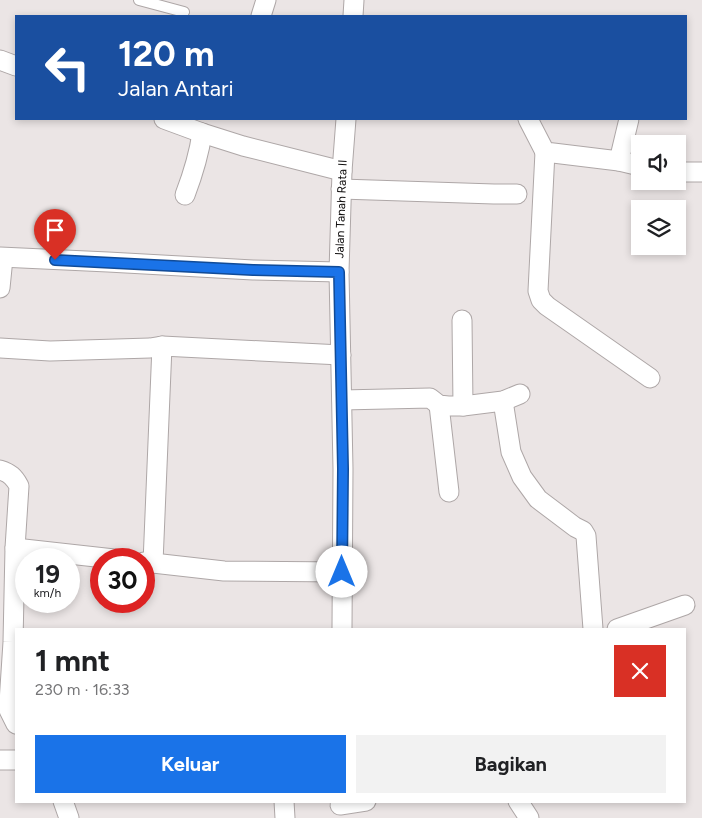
<!DOCTYPE html>
<html lang="id">
<head>
<meta charset="utf-8">
<style>
  body { margin:0; font-family:Figtree,sans-serif; background:#f2f2f2; color:#202124; height:100vh; display:flex; flex-direction:column; font-size:19px; white-space:nowrap }
  * { box-sizing:border-box; margin:0 }
  p { font-size:16px; color:#757577 }
  .icon { flex:none; width:28px; height:28px; fill:none; stroke:currentColor; stroke-width:2; stroke-linecap:round; stroke-linejoin:round }
  .map { position:relative; flex:1; overflow:hidden }
  .drawer { position:absolute; left:15px; top:628px; width:671px; height:175px; display:flex; flex-direction:column; background:#fff; border-radius:0px; box-shadow:0 2px 8px #0003 }
  .drawer>* { flex:none }
  .top-card { position:absolute; left:15px; top:15px; width:672px; height:105px; border-radius:0px; box-shadow:0 2px 8px #0003; background:#1a4fa0; color:#fff; overflow:hidden }
  .buttons { position:absolute; left:631px; top:135px; display:grid; gap:10px }
  .buttons a { display:grid; place-items:center; width:55px; height:55px; border-radius:0px; background:#fff; box-shadow:0 2px 8px #0003; font-size:25px }
  .speed { position:absolute; left:15px; top:548px; display:flex; gap:10px; font-size:25px; font-weight:700; text-align:center }
  .speed>* { display:grid; place-content:center; width:65px; height:65px; border-radius:50%; background:#fff; box-shadow:0 2px 8px #0003; line-height:1 }
  .speed small { font-size:12px; font-weight:400 }
  .speed .limit { border:8px solid #d22; background:#fff; color:#111 }
  .pin { position:absolute; display:grid; place-items:center; width:42px; height:42px; color:#fff; margin:-51px -21px; border-radius:50% 50% 50% 0; rotate:-45deg; box-shadow:0 0 5px #0007 }
  .pin .icon { rotate:45deg }
  .me { position:absolute; width:55px; margin:-28px; rotate:0deg; stroke-linejoin:round; filter:drop-shadow(0 0 4px #0008) }
  .turn { display:flex; align-items:center; gap:18px; height:105px; padding:0 20px; font-size:22px }
  .turn .icon { width:65px; height:65px; stroke-width:2.5 }
  .turn b { display:block; font-size:35px; line-height:42px }
  .round { display:grid; place-items:center; flex:none; width:52px; height:52px; border-radius:0px; background:#f2f2f2 }
  .head { display:flex; align-items:center; justify-content:space-between; height:85px; padding:0 20px }
  h1 { font-size:30px; font-weight:700; line-height:38px }
  .cta { display:flex; gap:10px; margin-top:auto; padding:10px 20px }
  .cta a { flex:1; height:58px; border-radius:0px; background:#1a73e8; color:#fff; font-size:20px; font-weight:700; line-height:58px; text-align:center }
  .cta a+a { background:#f2f2f2; color:#202124 }
  .map>svg:first-child { display:block }
  .lines { fill:none; stroke-linecap:round; stroke-linejoin:round }
  .lane-casing { stroke:#aea7a7; stroke-width:12 }
  .street-casing { stroke:#aea7a7; stroke-width:21 }
  .lane { stroke:#fff; stroke-width:10 }
  .street { stroke:#fff; stroke-width:19 }
  .route-casing { stroke:#114b97; stroke-width:12 }
  .route { stroke:#1a73e8; stroke-width:9 }
  .labels { text-anchor:middle; dominant-baseline:central; stroke-width:5; stroke-linejoin:round; paint-order:stroke }
  .street-label { font-size:12px; fill:#0e0c0c; stroke:#fff }
</style>
</head>
<body>
<div class="map">
<svg width="702" height="818" viewBox="0 0 702 818">
  <rect width="100%" height="100%" fill="#ebe5e5"/>
  <g class="lines">
    <defs>
      <polyline id="lane" points="139,0 184,12"/>
      <g id="street">
        <polyline points="261,16 266,0"/>
        <polyline points="353,16 354,0"/>
        <polyline points="0,60 16,66"/>
        <polyline points="164,119 202,133 243,146 342,171"/>
        <polyline points="528,119 545,152 619,161 640,166"/>
        <polyline points="545,152 538,291 541,300 547,306 650,378"/>
        <polyline points="619,161 629,119"/>
        <polyline points="678,172 702,172"/>
        <polyline points="341,189 494,194 517,194"/>
        <path d="M185 195C193 174 199 155 202 133"/>
        <polyline points="0,257 108,262 253,270 339,272"/>
        <polyline points="0,288 3,258"/>
        <polyline points="462,320 463,406"/>
        <polyline points="162,346 341,355"/>
        <polyline points="0,348 50,351 150,348 162,346 153,563"/>
        <polyline points="342,400 430,398 439,405 448,406 463,406 503,401 520,394"/>
        <polyline points="503,401 511,452 522,477 538,499 575,527 583,531 586,536 593,629"/>
        <polyline points="439,405 449,492"/>
        <path d="M0 470C10 473 14 477 19 486L15 548 13 642 9 703V710L16 724"/>
        <polyline points="15,548 114,559"/>
        <polyline points="144,562 224,571 343,572"/>
        <polyline points="342,629 343,469 339,272 342,171 346,119"/>
        <polyline points="617,629 685,605"/>
        <polyline points="0,760 16,760"/>
        <polyline points="63,801 69,818"/>
        <polyline points="284,801 285,818"/>
        <polyline points="518,801 529,818"/>
        <polyline points="340,805 366,801"/>
      </g>
    </defs>
    <use href="#lane" class="lane-casing"/>
    <use href="#street" class="street-casing"/>
    <use href="#lane" class="lane"/>
    <use href="#street" class="street"/>
  </g>
  <g class="lines">
    <defs>
      <polyline id="route" points="55,260 253,270 339,272 343,469 342,572"/>
    </defs>
    <use href="#route" class="route-casing"/>
    <use href="#route" class="route"/>
  </g>
  <g class="labels">
    <g class="street-label">
      <text transform="translate(341 209) rotate(-88)">Jalan Tanah Rata II</text>
    </g>
  </g>
</svg>
<div class="buttons">
<a><svg class="icon" aria-label="sound" viewBox="0 0 24 24"><path d="M4 9h4l5-4v14l-5-4H4zM17 9q2 3 0 6"/></svg></a>
<a><svg class="icon" aria-label="layers" viewBox="0 0 24 24"><path d="M12 4l9 5-9 5-9-5zM3 14l9 5 9-5"/></svg></a>
</div>
<div class="speed"><div>19<small>km/h</small></div><div class="limit">30</div></div>
<div class="pin" style="left:55px;top:260px;background:#d93025"><svg class="icon" aria-label="arrive" viewBox="0 0 24 24"><path d="M6 21V4h12l-3 4 3 4H6"/></svg></div>
<svg class="me" style="left:342px;top:572px" viewBox="-20 -20 40 40"><circle r="19" fill="#fff"/><path d="M0-13L10 11 0 6-10 11z" fill="#1a73e8"/></svg>
<div class="top-card">
<div class="turn"><svg class="icon" aria-label="left" viewBox="0 0 24 24"><path d="M17 20v-9H6M10 6l-5 5 5 5"/></svg><div><b>120 m</b>Jalan Antari</div></div>
</div>
<section class="drawer">
<div class="head"><div><h1>1 mnt</h1><p>230 m · 16:33</p></div><a class="round" style="background:#d93025;color:#fff"><svg class="icon" aria-label="close" viewBox="0 0 24 24"><path d="M6 6l12 12M18 6L6 18"/></svg></a></div>
<div class="cta"><a>Keluar</a><a>Bagikan</a></div>
</section>
</div>
</body>
</html>
